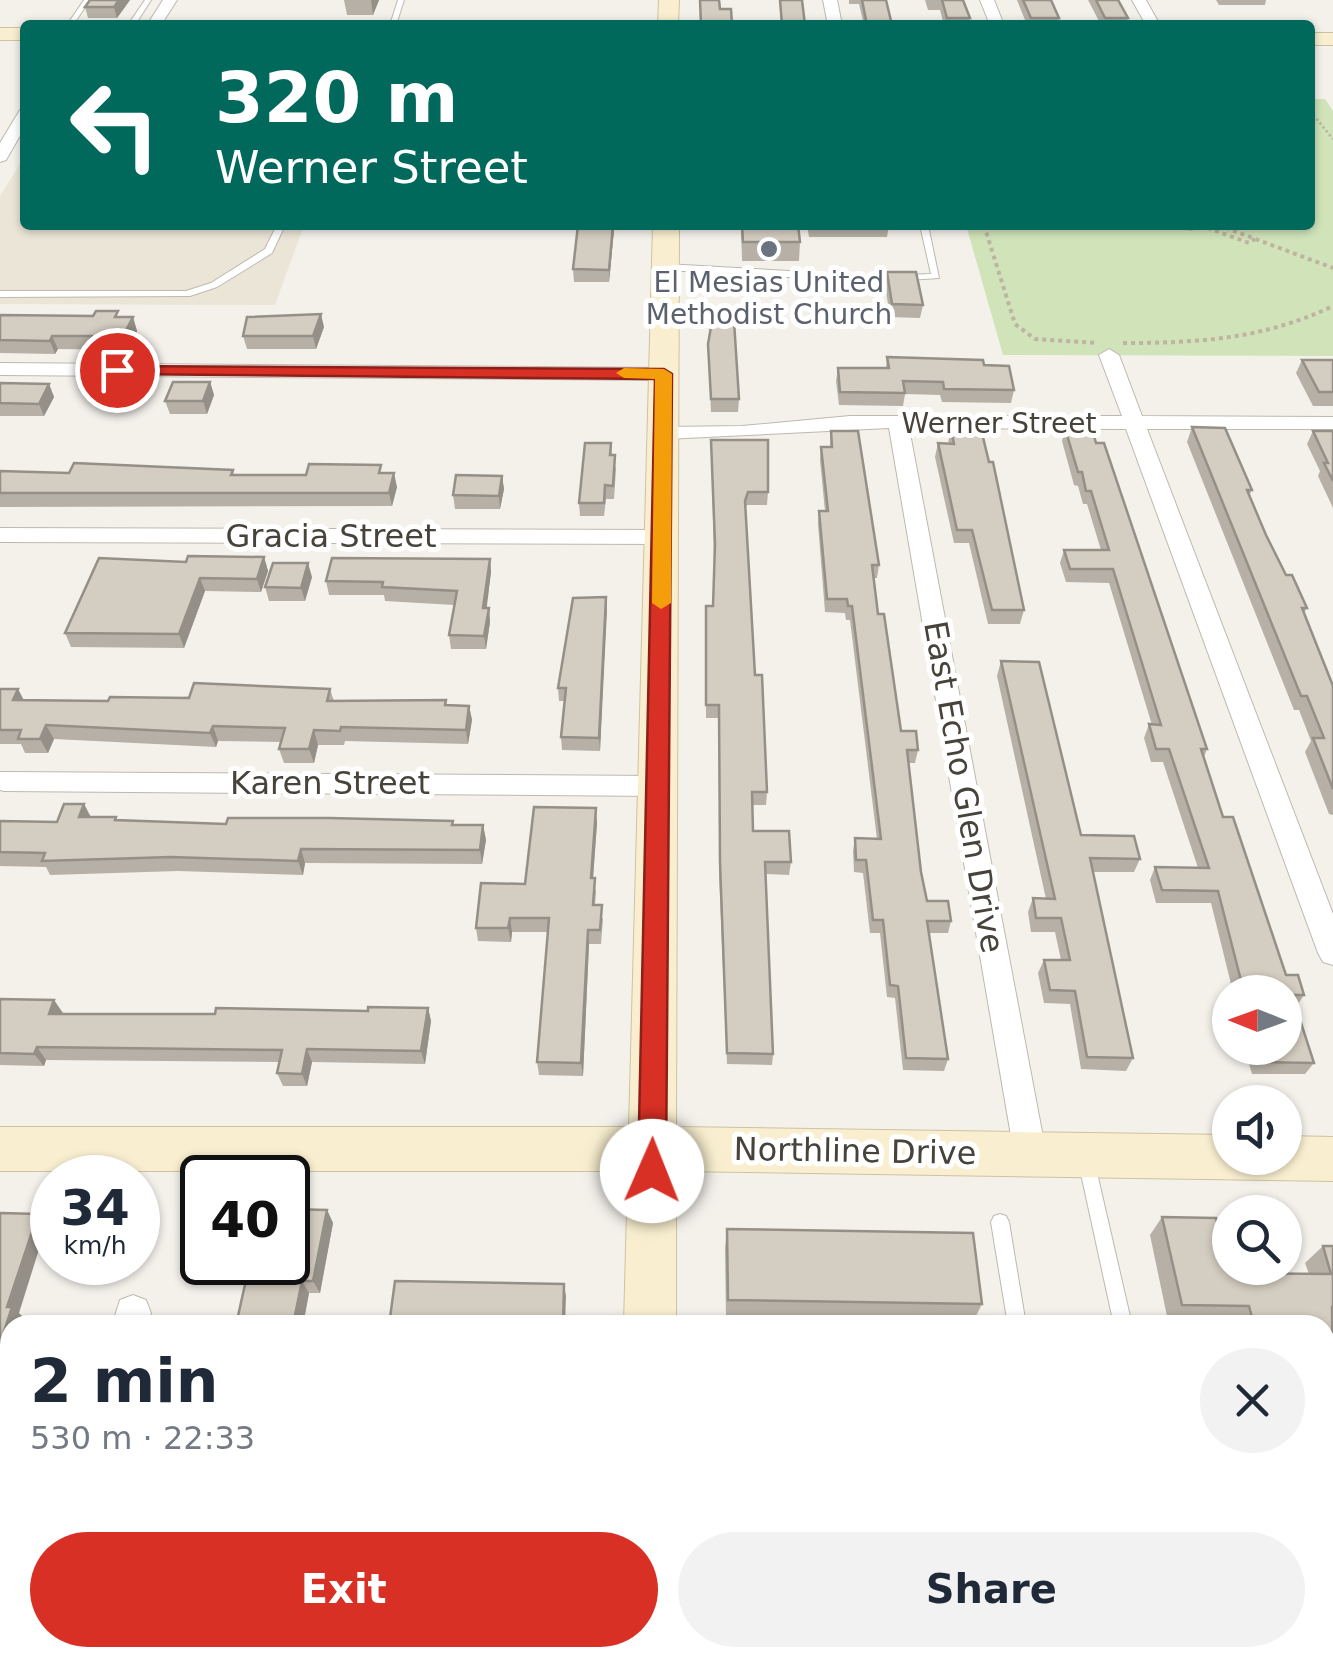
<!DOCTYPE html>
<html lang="en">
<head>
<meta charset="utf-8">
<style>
  body { margin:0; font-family:"DejaVu Sans",sans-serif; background:#f2f2f3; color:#1f2937; height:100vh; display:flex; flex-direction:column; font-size:38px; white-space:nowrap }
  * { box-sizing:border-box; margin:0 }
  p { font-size:32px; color:#747a83 }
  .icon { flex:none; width:55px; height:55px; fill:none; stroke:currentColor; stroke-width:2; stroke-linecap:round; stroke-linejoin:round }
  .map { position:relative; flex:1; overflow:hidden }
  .drawer { position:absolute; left:0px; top:1315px; width:1335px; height:352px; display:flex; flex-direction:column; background:#fff; border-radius:30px 30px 0 0; box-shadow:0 2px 8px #0004 }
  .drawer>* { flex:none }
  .banner { position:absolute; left:20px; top:20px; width:1295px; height:210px; border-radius:10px; box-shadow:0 2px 8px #0004; background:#00695c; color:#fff; overflow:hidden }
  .needle { width:65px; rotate:271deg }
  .controls { position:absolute; left:1212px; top:975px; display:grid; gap:20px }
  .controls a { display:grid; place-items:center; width:90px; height:90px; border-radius:50%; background:#fff; box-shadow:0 2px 8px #0004; font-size:50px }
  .speed { position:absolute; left:30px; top:1155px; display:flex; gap:20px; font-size:50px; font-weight:700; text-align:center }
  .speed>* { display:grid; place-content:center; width:130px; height:130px; border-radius:50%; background:#fff; box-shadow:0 2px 8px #0004; line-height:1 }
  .speed small { font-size:25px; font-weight:400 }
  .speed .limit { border:5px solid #111; border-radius:15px; background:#fff; color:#111 }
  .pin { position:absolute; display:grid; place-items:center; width:85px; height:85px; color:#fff; margin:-42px; border:5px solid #fff; border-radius:50%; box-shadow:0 2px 10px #0007 }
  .me { position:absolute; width:110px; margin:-55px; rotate:1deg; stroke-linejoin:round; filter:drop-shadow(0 0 8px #0008) }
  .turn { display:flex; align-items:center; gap:35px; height:210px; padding:0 30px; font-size:45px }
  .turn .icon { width:130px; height:130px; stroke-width:2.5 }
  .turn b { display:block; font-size:70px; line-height:85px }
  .round { display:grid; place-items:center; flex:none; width:105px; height:105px; border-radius:52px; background:#f2f2f3 }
  .head { display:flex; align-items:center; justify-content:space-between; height:170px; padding:0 30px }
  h1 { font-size:60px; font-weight:700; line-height:75px }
  .button { display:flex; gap:20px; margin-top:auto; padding:20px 30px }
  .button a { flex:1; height:115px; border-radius:60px; background:#d93025; color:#fff; font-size:40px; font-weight:700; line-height:115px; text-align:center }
  .button a+a { background:#f2f2f3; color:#1f2937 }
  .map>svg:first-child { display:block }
  .education { fill:#ebe5d7 }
  .green { fill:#d0e3b9 }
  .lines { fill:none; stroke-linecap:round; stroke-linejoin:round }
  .lane-casing { stroke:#beb9ae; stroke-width:2 }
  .street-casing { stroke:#beb9ae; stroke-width:2 }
  .secondary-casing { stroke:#cec2a0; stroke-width:2 }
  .path-far1 { stroke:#beb4a1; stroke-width:2.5; stroke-dasharray:2.5 2.5; stroke-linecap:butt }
  .path { stroke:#beb4a1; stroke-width:4; stroke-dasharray:4 4; stroke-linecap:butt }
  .lane { fill:#fff; fill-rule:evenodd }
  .street { fill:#fff; fill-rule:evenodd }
  .secondary { fill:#f9efd0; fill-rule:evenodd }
  .wall { fill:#b6b0a6 }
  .shaded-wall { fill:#949087 }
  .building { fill:#d4cdc1; stroke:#949087; stroke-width:2.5 }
  .route { fill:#d93025; stroke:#8d1f18; stroke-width:2.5 }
  .slow { fill:#f59e0b }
  .worship-dot { fill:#6b7280; stroke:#fff; stroke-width:4 }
  .labels { text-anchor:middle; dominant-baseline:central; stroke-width:10; stroke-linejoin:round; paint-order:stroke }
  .far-worship-label { font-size:28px; fill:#5b616d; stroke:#fff }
  .far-street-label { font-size:28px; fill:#47423a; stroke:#fff }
  .street-label { font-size:32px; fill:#47423a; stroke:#fff }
</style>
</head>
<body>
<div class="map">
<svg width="1333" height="1667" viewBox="0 0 1333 1667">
  <rect width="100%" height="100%" fill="#f4f1eb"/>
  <polygon class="education" points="25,156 25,225 304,225 275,305 0,304 0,196"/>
  <polygon class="green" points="1310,99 1325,99 1333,111 1333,356 1003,355 966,225 1310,225"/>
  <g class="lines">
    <defs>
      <g id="lane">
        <polygon points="84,0 90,0 75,22 130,22 145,0 151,0 137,22 155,22 158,24 67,25"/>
        <polygon points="398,0 404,0 396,25 356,24 359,22 391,22"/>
        <polygon points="277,225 285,225 272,253 217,287 190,296 0,297 0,291 186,291 211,283 265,249"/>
        <polygon points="920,225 928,225 939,278 877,282 665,270 661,267 665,264 877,276 931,274"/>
        <polygon points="1086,1152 1092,1155 1094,1160 1132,1325 1114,1325 1078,1160 1080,1155"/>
        <polygon points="1000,1214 1006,1216 1009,1222 1026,1325 1008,1325 991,1222 994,1216"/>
        <polygon points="1193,1658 1225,1658 1229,1660 1232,1667 1199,1667 1196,1665"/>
      </g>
      <g id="street">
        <polygon points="163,0 177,0 161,25 147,25"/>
        <polygon points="823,0 837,0 842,25 828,25"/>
        <polygon points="980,0 994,0 1004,25 990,25"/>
        <polygon points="1132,0 1146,0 1160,25 1146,25"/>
        <polygon points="25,108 25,127 6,160 0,162 0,143 20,110"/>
        <polygon points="1109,349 1119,355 1142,416 1333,417 1333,429 1147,429 1333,914 1333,965 1323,962 1318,953 1126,429 909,428 1046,1153 1042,1164 1030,1168 1018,1164 1014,1153 889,428 665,439 655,433 665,427 742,426 850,416 1122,416 1099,355"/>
        <polygon points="0,363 664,368 674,374 664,380 0,375"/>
        <polygon points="0,528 663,530 674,537 663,544 0,542"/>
        <polygon points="0,772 657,776 666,779 670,786 666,793 657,796 4,791 0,790"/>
        <polygon points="133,1295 146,1300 151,1313 148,1325 112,1325 120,1300"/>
        <polygon points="25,1658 67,1658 64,1667 22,1667"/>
      </g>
      <g id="secondary">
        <polygon points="659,0 679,0 678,25 658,25"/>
        <rect x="0" y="28" width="25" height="12"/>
        <rect x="1310" y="33" width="23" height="12"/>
        <polygon points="653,225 679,225 676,1127 1230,1135 1230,1158 1285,1158 1285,1136 1333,1137 1333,1181 676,1171 676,1325 624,1325 628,1171 0,1171 0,1127 629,1127"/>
        <rect x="616" y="1658" width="60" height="9"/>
      </g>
    </defs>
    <use href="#lane" class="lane-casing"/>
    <use href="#street" class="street-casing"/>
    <use href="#secondary" class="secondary-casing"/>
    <polyline class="path-far1" points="1310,111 1333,139"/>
    <g class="path">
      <polyline points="984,225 1015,324 1035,339 1097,343"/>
      <polyline points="1181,225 1191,229 1197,225"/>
      <polyline points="1200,225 1249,243 1255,239"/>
      <polyline points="1218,225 1333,268"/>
      <path d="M1123 343C1199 343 1264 339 1333 306"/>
    </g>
    <use href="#lane" class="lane"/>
    <use href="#street" class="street"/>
    <use href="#secondary" class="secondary"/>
  </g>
  <g class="wall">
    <polygon points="90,0 130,0 117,18 88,18 85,7"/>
    <polygon points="344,0 379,0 373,15 347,15"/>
    <polygon points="849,0 886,0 892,25 864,25 859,4 849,4"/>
    <polygon points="925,0 963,0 970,18 969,25 944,25 940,10 928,10"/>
    <polygon points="1017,0 1051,0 1059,18 1058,25 1027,25"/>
    <polygon points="1088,0 1118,0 1128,18 1126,25 1101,25"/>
    <polygon points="1216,0 1266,0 1265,5 1219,5"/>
    <polygon points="741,225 800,242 799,261 742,261"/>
    <polygon points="807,225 889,225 887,237 809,237"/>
    <polygon points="614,230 609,282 574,282 573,269"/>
    <polygon points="887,272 923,305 920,318 890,317 885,285"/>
    <polygon points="0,315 133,317 137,331 128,350 58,349 55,354 0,353"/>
    <polygon points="324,327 316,349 247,349 243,336"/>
    <polygon points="708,344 739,399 738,412 711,412"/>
    <polygon points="887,357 984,365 1014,390 1011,403 942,402 940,395 905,394 903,406 839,405 836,381 838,368 886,368"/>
    <polygon points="1302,360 1333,360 1333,406 1313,406 1296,373"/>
    <polygon points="210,382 214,395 207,414 170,414 165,401"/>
    <polygon points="0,383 49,384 54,397 44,416 0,416"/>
    <polygon points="1192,427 1252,490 1249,496 1266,535 1286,575 1307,608 1304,613 1333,686 1333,815 1329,814 1305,752 1311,741 1299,710 1294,710 1187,442"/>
    <polygon points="951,428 1024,610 1020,624 988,624 969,543 954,543 935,457 938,443 948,444"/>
    <polygon points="1065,428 1207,749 1204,757 1223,817 1286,975 1304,995 1296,1007 1314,1063 1305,1074 1252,1074 1246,1054 1251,1048 1285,1048 1285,992 1233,992 1211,903 1156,903 1150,880 1155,867 1198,868 1163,762 1151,762 1144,738 1149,724 1152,725 1109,583 1066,582 1060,563 1064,550 1101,550 1087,504 1083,504 1078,486 1074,485 1062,441"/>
    <polygon points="831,431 879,565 877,578 874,578 878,614 901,731 918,750 915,763 909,763 921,872 927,901 951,921 948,933 929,933 948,1059 944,1071 903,1070 895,998 887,997 880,933 870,933 863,873 854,872 853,851 855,838 877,839 850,620 846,620 845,613 825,612 818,524 819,511 825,511 820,460 821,447 830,447"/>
    <polygon points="1313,431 1333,431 1333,508 1318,476 1320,471 1307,444"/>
    <polygon points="711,440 768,492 767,505 747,505 745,510 755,675 767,792 766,805 753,805 753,831 791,862 789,875 766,874 773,1054 772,1065 727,1064 719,874 719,718 706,718 706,606 713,606 714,558"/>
    <polygon points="611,443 612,455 616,469 614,499 606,499 604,516 580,516 579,503"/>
    <polygon points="233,470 234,475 306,475 383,473 397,487 392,506 0,507 0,471 69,473"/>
    <polygon points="502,476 504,489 500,509 455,509 453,495"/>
    <polygon points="264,557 268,571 261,592 205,591 184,648 71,647 65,633 186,562"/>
    <polygon points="490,559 491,572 486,608 489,608 490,622 486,649 451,649 449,635 454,605 385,601 384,595 329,595 326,581"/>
    <polygon points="312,577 305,601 269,601 265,587"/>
    <polygon points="606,597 600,751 562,750 561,737 565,701 559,701 558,688"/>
    <polygon points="1001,661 1081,835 1140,859 1134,872 1093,872 1133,1058 1126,1071 1081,1069 1070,1004 1044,1003 1038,973 1044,960 1061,960 1055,932 1031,932 1028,912 1033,898 1046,899 997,676"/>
    <polygon points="0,689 24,700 108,701 330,689 334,701 446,700 447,705 469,706 472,720 468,744 345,741 344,745 318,745 314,763 284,763 279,749 281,742 218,741 216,747 54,739 48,753 25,753 21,744 0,744"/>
    <polygon points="84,804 91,817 116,817 118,821 226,824 483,825 486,840 482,864 305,863 303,875 178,871 50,875 46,867 0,866 0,821 57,822"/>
    <polygon points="597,823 593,878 596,892 595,905 603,919 601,944 589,944 583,1076 539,1075 537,1062 548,932 512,932 511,942 478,941 476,928"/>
    <polygon points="0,999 54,1000 62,1014 215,1014 368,1011 428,1008 431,1021 425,1064 312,1062 307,1086 283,1086 277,1073 280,1062 46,1060 44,1066 0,1065"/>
    <polygon points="327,1210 333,1223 320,1293 309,1293 303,1325 236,1325"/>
    <polygon points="1162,1217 1230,1273 1309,1274 1305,1263 1323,1246 1333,1246 1333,1465 1325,1436 1325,1325 1234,1325 1234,1322 1168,1321 1150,1235"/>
    <polygon points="727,1229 982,1304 973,1322 726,1318 725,1248"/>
    <polygon points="0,1444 10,1444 10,1482 0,1481"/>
    <polygon points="1325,1557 1333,1587 1333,1634 1325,1638"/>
    <polygon points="734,1658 812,1658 812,1659 808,1665 734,1664"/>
    <polygon points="882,1658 968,1658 968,1666 883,1667"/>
    <polygon points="1033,1658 1121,1658 1122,1664 1116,1667 1034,1667"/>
  </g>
  <g class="shaded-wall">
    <polygon points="119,0 130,0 117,18 114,7"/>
    <polygon points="371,0 379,0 373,15"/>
    <polygon points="613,225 614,230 609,282 609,270"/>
    <polygon points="321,314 324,327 316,349 313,336"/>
    <polygon points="133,317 137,331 128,350 123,336"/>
    <polygon points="52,336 58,349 55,354 50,341"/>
    <polygon points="210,382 214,395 207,414 203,401"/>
    <polygon points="49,384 54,397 44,416 39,404"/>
    <polygon points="394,473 397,487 392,506 389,493"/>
    <polygon points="502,476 504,489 500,509 499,496"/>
    <polygon points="264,557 268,571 261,592 257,579"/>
    <polygon points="490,559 491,572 485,622 483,608"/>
    <polygon points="308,563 312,577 305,601 301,588"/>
    <polygon points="200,578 205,591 184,648 179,634"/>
    <polygon points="606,597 607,611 600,751 599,738"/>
    <polygon points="489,608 490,622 486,649 484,636"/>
    <polygon points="18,689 26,704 13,700"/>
    <polygon points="469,706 472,720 468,744 466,730"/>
    <polygon points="46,725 54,739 48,753 40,739"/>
    <polygon points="213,726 218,741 216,747 210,733"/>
    <polygon points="314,730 318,745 314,763 309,749"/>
    <polygon points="84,804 91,818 79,817"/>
    <polygon points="596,808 597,823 592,892 591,878"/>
    <polygon points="483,825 486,840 482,864 480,850"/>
    <polygon points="301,849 305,863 303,875 298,861"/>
    <polygon points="510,918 512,932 511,942 508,928"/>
    <polygon points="588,930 589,944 583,1076 581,1063"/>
    <polygon points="54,1000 63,1013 58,1027 49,1014"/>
    <polygon points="428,1008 431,1021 425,1064 421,1051"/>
    <polygon points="37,1047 46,1060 44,1066 34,1054"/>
    <polygon points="307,1049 312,1062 307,1086 302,1074"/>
    <polygon points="327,1210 333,1223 320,1293 313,1281"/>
    <polygon points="38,1214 47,1224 19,1313 22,1316 19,1325 10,1325 10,1354 0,1385 0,1344 7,1307"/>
    <polygon points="302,1281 309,1293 303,1325 293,1325"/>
    <polygon points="564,1284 566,1296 565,1325 563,1325"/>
    <polygon points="1,1391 10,1398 10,1403 0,1435"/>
    <polygon points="202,1658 214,1658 212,1667 201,1661"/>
  </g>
  <g class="building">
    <polygon points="90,0 119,0 114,7 85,7"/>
    <polygon points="700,0 719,0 720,9 731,9 732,25 701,25"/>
    <polygon points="780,0 802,0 805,25 782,25"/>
    <polygon points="862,0 886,0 892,25 867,25"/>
    <polygon points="942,0 963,0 970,18 947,18"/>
    <polygon points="1023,0 1051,0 1059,18 1031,18"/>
    <polygon points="1096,0 1118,0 1128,18 1105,18"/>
    <polygon points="578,225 613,225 609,270 573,269"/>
    <polygon points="742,225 798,225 800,242 743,242"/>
    <polygon points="887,272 916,272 923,305 892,304"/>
    <polygon points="96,311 118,311 115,317 133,317 123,336 52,336 50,341 0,340 0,315 93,316"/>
    <polygon points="321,314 313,336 243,336 247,317"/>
    <polygon points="712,321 734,321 739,399 711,399 708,344"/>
    <polygon points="887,357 983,360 984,365 1009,366 1014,390 944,389 943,382 903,381 905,393 840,392 838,368 889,368"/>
    <polygon points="1302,360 1333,360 1333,392 1319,392"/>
    <polygon points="173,382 210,382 203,401 165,401"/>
    <polygon points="0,383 49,384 39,404 0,403"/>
    <polygon points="1192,427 1225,428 1252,490 1247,490 1266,535 1286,575 1292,575 1307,608 1302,608 1333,686 1333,789 1313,738 1324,738 1307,696 1301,696"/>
    <polygon points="951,428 981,429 989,462 993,462 1024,610 992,610 972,530 957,530 938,443 954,444"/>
    <polygon points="1065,428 1092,429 1096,443 1104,443 1207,749 1201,749 1223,817 1233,817 1286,975 1298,975 1304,995 1292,995 1314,1063 1260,1062 1255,1048 1285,1048 1285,992 1244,992 1218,891 1162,890 1155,867 1209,868 1169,749 1156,749 1149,724 1161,725 1113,569 1070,569 1064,550 1109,550 1091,491 1086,491 1082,472 1078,472"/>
    <polygon points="831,431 858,431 879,565 872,565 878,614 884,614 901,731 916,731 918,750 907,750 921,872 927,901 948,901 951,921 927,921 948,1059 906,1058 898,986 890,985 883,920 873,920 866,860 856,860 855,838 881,839 852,606 848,606 847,599 827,599 819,511 828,511 821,447 832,447"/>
    <polygon points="1313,431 1333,431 1333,481 1324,463 1328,463"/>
    <polygon points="711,440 768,440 768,492 748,492 745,501 755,675 762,675 767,792 752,792 753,831 789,831 791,862 765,862 773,1054 727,1053 720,862 719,705 706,705 706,606 713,606 715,544"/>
    <polygon points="585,443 611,443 610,455 615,455 613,486 605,485 604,503 579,503"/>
    <polygon points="74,463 233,470 231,475 306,475 309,464 381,465 379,473 394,473 389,493 0,493 0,471 69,473"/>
    <polygon points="456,475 502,476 499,496 453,495"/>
    <polygon points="188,556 264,557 257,579 200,578 179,634 65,633 99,558 186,562"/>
    <polygon points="332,558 490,559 483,608 489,608 484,636 449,635 457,591 382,587 383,582 326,581"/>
    <polygon points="273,563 308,563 301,588 265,587"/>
    <polygon points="606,597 599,738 561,737 566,688 558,688 573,598"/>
    <polygon points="1001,661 1039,662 1081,835 1134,836 1140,859 1090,858 1133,1058 1087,1057 1075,991 1050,990 1044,960 1070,960 1061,918 1036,918 1033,898 1055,899"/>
    <polygon points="194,683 330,689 327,701 446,700 445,705 469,706 466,730 341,727 340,731 314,730 309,749 279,749 285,728 213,726 210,733 46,725 40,739 18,739 21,730 0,730 0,689 18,689 13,700 108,701 110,697 189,698"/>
    <polygon points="64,804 84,804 79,817 116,817 115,820 226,824 228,818 329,818 453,821 452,825 483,825 480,850 301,849 298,861 171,857 42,861 45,853 0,852 0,821 57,822"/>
    <polygon points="534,807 596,808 591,878 595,878 593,905 602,905 600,930 588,930 581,1063 537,1062 549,918 510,918 508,928 476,928 481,883 525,884"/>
    <polygon points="0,999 54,1000 49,1014 215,1014 216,1008 368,1011 368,1007 428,1008 421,1051 307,1049 302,1074 277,1073 282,1050 37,1047 34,1054 0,1053"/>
    <polygon points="288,1209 327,1210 313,1281 302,1281 293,1325 236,1325 250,1262 288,1262"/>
    <polygon points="0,1213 38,1214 7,1307 12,1307 0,1344"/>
    <polygon points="1162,1217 1216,1218 1230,1273 1331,1274 1323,1246 1333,1246 1333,1307 1332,1307 1333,1383 1325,1355 1325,1325 1254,1325 1249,1306 1182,1305"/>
    <polygon points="727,1229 973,1233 982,1304 728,1300"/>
    <polygon points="395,1281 564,1284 563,1325 389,1325"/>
    <polygon points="0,1444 10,1444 10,1475 0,1474"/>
    <polygon points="1325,1557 1333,1587 1333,1630 1325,1630"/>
    <polygon points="142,1658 202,1658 201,1661 245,1662 244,1667 140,1667"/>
    <polygon points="501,1658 546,1658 546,1667 465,1667 466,1660 501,1660"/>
    <polygon points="745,1658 812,1658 812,1659"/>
    <polygon points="888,1658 968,1658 968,1666 889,1664"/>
    <polygon points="1044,1658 1121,1658 1122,1664 1044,1662"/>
  </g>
  <polygon class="route" points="111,366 664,369 672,374 666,1171 662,1180 652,1184 642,1180 638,1171 655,379 117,374 109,370"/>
  <polygon class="slow" points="664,369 672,374 671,603 661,609 652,603 655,379 624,378 616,373 624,368"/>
  <circle class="worship-dot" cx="769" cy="249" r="10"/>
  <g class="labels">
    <g class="far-worship-label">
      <text x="769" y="282">El Mesias United<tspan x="769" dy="32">Methodist Church</tspan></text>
    </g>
    <g class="far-street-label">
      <text x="999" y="423">Werner Street</text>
    </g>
    <g class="street-label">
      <text x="331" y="536">Gracia Street</text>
      <text x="330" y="783">Karen Street</text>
      <text transform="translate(964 787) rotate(80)">East Echo Glen Drive</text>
      <text transform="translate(855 1151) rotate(1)">Northline Drive</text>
    </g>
  </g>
</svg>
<div class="controls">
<a><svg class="needle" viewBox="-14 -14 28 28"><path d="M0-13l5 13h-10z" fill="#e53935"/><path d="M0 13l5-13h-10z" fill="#747a83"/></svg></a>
<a><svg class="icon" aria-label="sound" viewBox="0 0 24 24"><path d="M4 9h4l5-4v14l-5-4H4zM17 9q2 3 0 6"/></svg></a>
<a><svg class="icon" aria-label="search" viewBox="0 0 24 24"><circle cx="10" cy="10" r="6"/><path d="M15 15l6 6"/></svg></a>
</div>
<div class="speed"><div>34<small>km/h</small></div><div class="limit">40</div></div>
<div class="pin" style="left:117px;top:370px;background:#d93025"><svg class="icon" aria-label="arrive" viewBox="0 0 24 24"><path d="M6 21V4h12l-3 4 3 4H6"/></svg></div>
<svg class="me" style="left:652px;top:1171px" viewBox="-20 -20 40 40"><circle r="19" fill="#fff"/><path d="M0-13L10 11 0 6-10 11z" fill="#d93025"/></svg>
<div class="banner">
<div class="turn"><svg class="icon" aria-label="left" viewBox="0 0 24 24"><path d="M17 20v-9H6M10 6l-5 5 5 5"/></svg><div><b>320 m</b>Werner Street</div></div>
</div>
<section class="drawer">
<div class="head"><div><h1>2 min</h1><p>530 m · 22:33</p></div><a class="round"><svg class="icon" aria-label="close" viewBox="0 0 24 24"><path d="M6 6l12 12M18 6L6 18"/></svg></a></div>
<div class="button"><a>Exit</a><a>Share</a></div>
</section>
</div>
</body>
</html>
